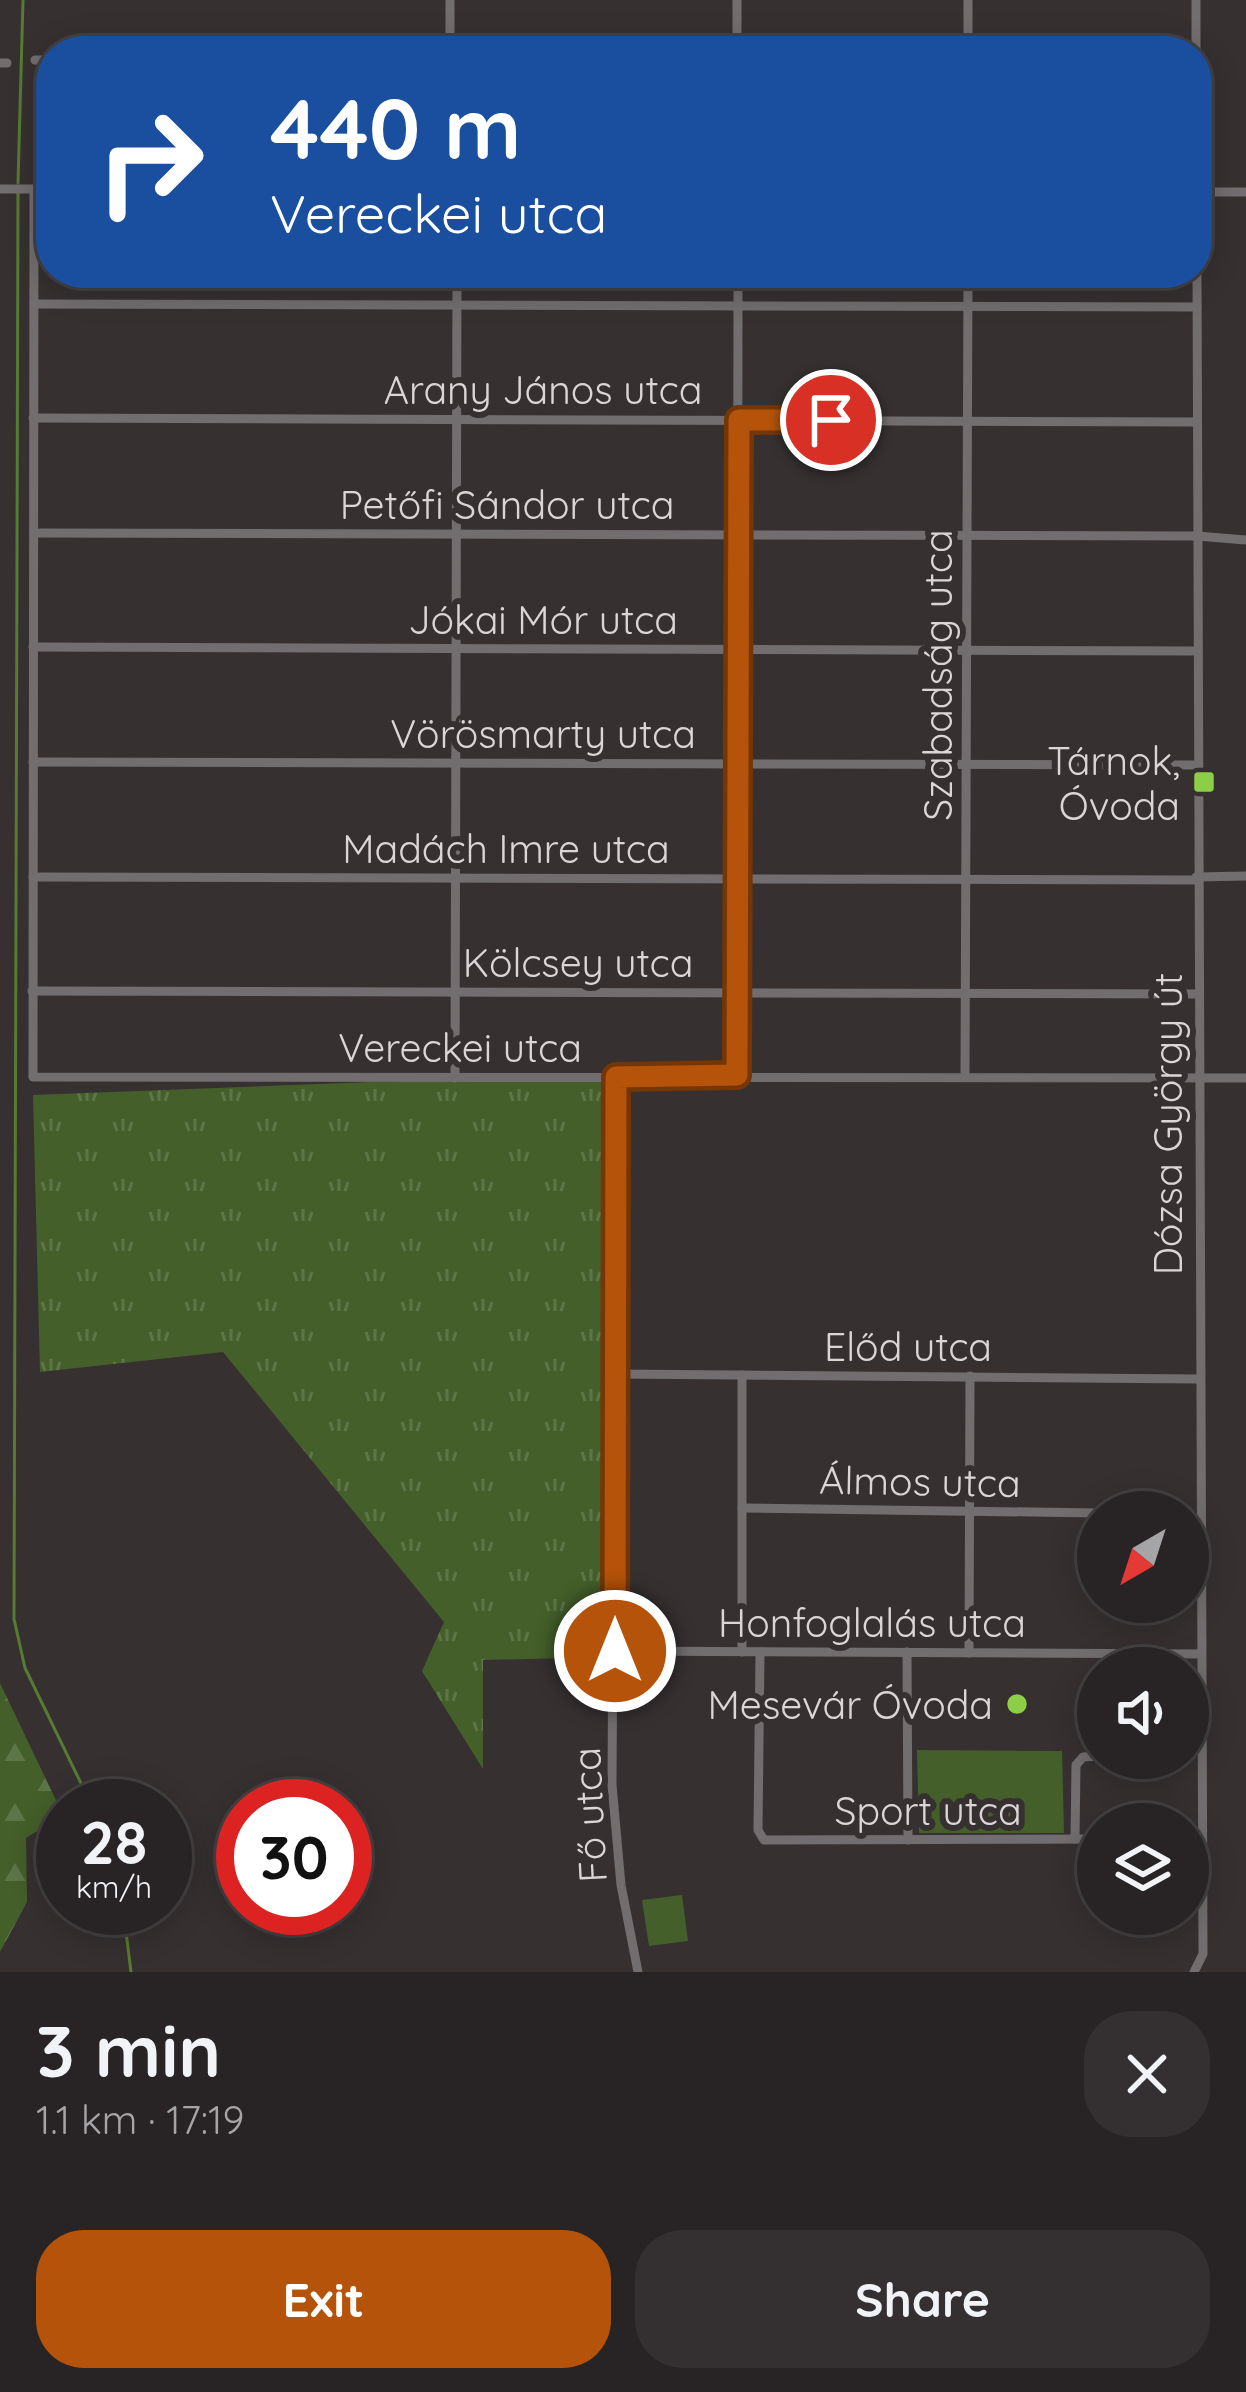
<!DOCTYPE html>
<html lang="en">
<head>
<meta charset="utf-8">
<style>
  body { margin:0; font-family:Quicksand,sans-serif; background:#343032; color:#f1f3f6; height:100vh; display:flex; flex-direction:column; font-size:45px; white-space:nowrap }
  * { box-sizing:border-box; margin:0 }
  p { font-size:39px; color:#a5a4a7 }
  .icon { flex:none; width:66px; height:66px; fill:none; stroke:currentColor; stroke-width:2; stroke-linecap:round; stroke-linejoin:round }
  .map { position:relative; height:1972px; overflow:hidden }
  .panel { display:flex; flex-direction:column; background:#282425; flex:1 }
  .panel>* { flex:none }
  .banner { position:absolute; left:36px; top:36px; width:1176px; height:252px; border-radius:48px; box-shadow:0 6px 30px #0003,0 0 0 3px #444142; background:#1a4fa0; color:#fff; overflow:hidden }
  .needle { width:78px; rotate:219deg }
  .tools { position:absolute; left:1077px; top:1491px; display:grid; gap:24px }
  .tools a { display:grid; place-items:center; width:132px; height:132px; border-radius:50%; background:#282425; box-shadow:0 6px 30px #0003,0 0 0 3px #444142; font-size:60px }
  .speed { position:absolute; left:36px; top:1779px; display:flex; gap:24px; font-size:60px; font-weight:700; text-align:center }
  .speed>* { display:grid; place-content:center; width:156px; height:156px; border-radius:50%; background:#282425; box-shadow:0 6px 30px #0003,0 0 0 3px #444142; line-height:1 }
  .speed small { font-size:30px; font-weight:400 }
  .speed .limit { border:18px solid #d22; background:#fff; color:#111 }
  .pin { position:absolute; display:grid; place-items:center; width:102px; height:102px; color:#fff; margin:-51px; border:6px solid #fff; border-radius:50%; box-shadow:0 3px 12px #0007 }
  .me { position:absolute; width:132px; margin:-66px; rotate:0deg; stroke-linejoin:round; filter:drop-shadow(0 0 9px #0008) }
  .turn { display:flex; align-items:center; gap:42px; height:252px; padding:0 36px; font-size:54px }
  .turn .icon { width:156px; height:156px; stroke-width:2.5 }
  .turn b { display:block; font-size:84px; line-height:102px }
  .round { display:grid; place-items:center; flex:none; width:126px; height:126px; border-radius:48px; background:#343032 }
  .overview { display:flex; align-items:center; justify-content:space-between; height:204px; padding:0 36px }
  h1 { font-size:72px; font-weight:800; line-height:90px }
  .cta { display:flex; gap:24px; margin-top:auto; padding:24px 36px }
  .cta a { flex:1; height:138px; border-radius:48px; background:#b45309; color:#fff; font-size:48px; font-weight:800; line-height:138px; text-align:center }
  .cta a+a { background:#343032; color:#f1f3f6 }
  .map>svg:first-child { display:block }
  .grass { fill:url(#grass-tufts) }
  .forest { fill:url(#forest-firs) }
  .park { fill:#445f2a }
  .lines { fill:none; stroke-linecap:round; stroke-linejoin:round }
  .stream { stroke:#567b32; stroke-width:3 }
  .minor { stroke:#726e6f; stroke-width:9 }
  .route-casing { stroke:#753606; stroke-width:30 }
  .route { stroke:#b45309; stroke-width:21 }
  .poi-dot { fill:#8cce45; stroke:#363031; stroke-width:4.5 }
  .labels { text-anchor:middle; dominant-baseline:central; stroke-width:12; stroke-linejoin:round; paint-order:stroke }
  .street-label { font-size:39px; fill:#dad6d7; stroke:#363031 }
  .poi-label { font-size:39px; fill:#dad6d7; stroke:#363031; text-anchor:end }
</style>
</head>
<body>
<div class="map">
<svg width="1246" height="1972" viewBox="0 0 1246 1972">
  <defs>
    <pattern id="grass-tufts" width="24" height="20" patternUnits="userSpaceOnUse" patternTransform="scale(3)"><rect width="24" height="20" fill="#445f2a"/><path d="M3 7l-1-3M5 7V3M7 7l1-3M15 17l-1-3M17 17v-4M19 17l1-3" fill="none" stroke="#5e7548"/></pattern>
    <pattern id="forest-firs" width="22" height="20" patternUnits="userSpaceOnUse" patternTransform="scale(3)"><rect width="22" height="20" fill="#445f2a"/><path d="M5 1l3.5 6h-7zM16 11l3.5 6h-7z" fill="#5e7548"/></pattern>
  </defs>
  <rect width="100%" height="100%" fill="#363031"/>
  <polygon class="grass" points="609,1073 608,1657 483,1660 483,1769 422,1671 444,1622 223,1352 40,1372 33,1095"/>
  <polygon class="forest" points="0,1683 63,1815 26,1838 27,1902 0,1952"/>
  <g class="park">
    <polygon points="917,1750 1062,1751 1064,1833 919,1833"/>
    <polygon points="682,1895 688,1941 649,1946 642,1900"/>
  </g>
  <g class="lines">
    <g class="stream">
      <polyline points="18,183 23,0"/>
      <polyline points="18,193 14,1619 25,1668 92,1806"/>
      <polyline points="123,1908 131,1972"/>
    </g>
    <g class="minor">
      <polyline points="737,0 737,51"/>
      <polyline points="968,0 968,51"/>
      <polyline points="1196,0 1196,51"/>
      <polyline points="450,51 450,0"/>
      <polyline points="35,60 51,60"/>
      <polyline points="0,63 7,63"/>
      <polyline points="0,189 51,189"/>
      <polyline points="34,189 33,1077 1246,1078"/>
      <polyline points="1197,192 1246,192"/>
      <polyline points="34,304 1197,307"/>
      <polyline points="33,418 1196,422"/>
      <polyline points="34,533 1197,536 1246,540"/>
      <polyline points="33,647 1197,651"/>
      <polyline points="33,762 1197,765"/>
      <polyline points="33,877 1196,880"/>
      <polyline points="1196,877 1246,876"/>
      <polyline points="32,991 1197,994"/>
      <polyline points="737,1075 738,273"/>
      <polyline points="965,1076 968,273"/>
      <polyline points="616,1077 612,1785 621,1885 638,1972"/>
      <polyline points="455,1078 457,273"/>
      <polyline points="618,1374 1198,1379"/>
      <polyline points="742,1375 742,1652"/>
      <polyline points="742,1508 1098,1513"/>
      <polyline points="615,1651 1200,1654"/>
      <polyline points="760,1652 758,1830 764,1840 1098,1839"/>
      <polyline points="907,1652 908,1840"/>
      <polyline points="969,1653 970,1376"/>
      <polyline points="1075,1839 1076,1765 1083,1757 1098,1756"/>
      <polyline points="1194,1972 1203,1954 1197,273"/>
    </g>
  </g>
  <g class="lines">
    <defs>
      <polyline id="route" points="615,1651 616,1077 737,1075 739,420 831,420"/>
    </defs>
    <use href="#route" class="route-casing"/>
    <use href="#route" class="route"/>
  </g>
  <g class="poi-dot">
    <rect x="1192" y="770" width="24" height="24" rx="6"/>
    <circle cx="1017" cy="1704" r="12"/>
  </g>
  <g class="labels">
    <g class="street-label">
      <text x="543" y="389">Arany János utca</text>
      <text x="507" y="504">Petőfi Sándor utca</text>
      <text x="543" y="619">Jókai Mór utca</text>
      <text transform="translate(937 675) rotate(-90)">Szabadság utca</text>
      <text x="543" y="733">Vörösmarty utca</text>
      <text x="506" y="848">Madách Imre utca</text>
      <text x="578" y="962">Kölcsey utca</text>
      <text x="460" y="1047">Vereckei utca</text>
      <text transform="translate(1167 1124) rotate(-90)">Dózsa György út</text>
      <text x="908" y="1346">Előd utca</text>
      <text transform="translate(920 1481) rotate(1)">Álmos utca</text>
      <text x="872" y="1622">Honfoglalás utca</text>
      <text x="928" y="1810">Sport utca</text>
      <text transform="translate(589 1815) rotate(-93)">Fő utca</text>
    </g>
    <g class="poi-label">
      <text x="1180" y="760">Tárnok,<tspan x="1180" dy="45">Óvoda</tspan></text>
      <text x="993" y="1704">Mesevár Óvoda</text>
    </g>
  </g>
</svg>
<div class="tools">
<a><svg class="needle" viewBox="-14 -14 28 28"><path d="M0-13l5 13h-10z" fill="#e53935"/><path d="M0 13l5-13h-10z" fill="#a5a4a7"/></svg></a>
<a><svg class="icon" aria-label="sound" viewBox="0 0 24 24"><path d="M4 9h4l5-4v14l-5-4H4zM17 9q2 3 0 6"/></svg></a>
<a><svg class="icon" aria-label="layers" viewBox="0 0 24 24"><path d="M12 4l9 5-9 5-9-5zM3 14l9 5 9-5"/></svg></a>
</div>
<div class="speed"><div>28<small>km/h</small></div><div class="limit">30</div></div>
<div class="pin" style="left:831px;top:420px;background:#d93025"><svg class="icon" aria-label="arrive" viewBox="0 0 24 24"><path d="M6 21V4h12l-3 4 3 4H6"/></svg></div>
<svg class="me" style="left:615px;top:1651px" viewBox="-20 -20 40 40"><circle r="17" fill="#b45309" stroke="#fff" stroke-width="3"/><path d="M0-11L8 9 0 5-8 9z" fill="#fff"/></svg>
<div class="banner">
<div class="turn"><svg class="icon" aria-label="right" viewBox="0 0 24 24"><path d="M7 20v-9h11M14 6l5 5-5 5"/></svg><div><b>440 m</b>Vereckei utca</div></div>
</div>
</div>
<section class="panel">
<div class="overview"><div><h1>3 min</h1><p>1.1 km · 17:19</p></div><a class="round"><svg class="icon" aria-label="close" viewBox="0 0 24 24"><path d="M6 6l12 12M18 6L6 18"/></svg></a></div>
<div class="cta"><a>Exit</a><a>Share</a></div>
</section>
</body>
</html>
